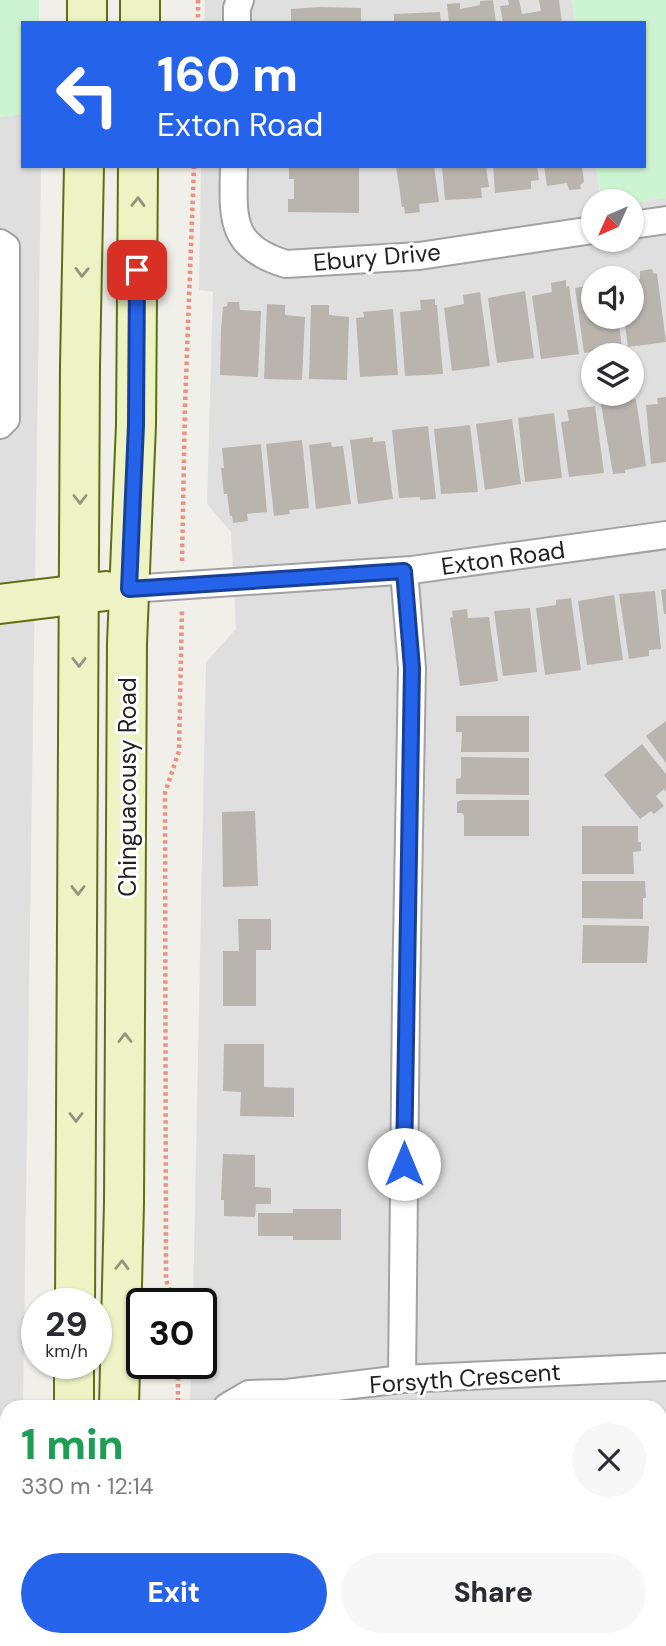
<!DOCTYPE html>
<html lang="en">
<head>
<meta charset="utf-8">
<style>
  body { margin:0; font-family:"DM Sans",sans-serif; background:#f7f7f7; color:#2b2b33; height:100vh; display:flex; flex-direction:column; font-size:26px; white-space:nowrap }
  * { box-sizing:border-box; margin:0 }
  p { font-size:23px; color:#7c7c81 }
  .icon { flex:none; width:38px; height:38px; fill:none; stroke:currentColor; stroke-width:2; stroke-linecap:round; stroke-linejoin:round }
  .map { position:relative; flex:1; overflow:hidden }
  .side { position:absolute; left:0px; top:1400px; width:667px; height:247px; display:flex; flex-direction:column; background:#fff; border-radius:21px 21px 0 0; box-shadow:0 2px 5px #0004 }
  .side>* { flex:none }
  .banner { position:absolute; left:21px; top:21px; width:625px; height:147px; border-radius:0px; box-shadow:0 2px 5px #0004; background:#2563eb; color:#fff; overflow:hidden }
  .needle { width:46px; rotate:225deg }
  .buttons { position:absolute; left:581px; top:189px; display:grid; gap:14px }
  .buttons a { display:grid; place-items:center; width:63px; height:63px; border-radius:50%; background:#fff; box-shadow:0 2px 5px #0004; font-size:35px }
  .speed { position:absolute; left:21px; top:1288px; display:flex; gap:14px; font-size:35px; font-weight:700; text-align:center }
  .speed>* { display:grid; place-content:center; width:91px; height:91px; border-radius:50%; background:#fff; box-shadow:0 2px 5px #0004; line-height:1 }
  .speed small { font-size:18px; font-weight:400 }
  .speed .limit { border:4px solid #111; border-radius:10px; background:#fff; color:#111 }
  .pin { position:absolute; display:grid; place-items:center; width:60px; height:60px; color:#fff; margin:-30px; border-radius:14px; box-shadow:0 4px 10px #0006 }
  .me { position:absolute; width:77px; margin:-38px; rotate:0deg; stroke-linejoin:round; filter:drop-shadow(0 0 5px #0008) }
  .turn { display:flex; align-items:center; gap:24px; height:147px; padding:0 21px; font-size:32px }
  .turn .icon { width:91px; height:91px; stroke-width:2.5 }
  .turn b { display:block; font-size:49px; line-height:60px }
  .round { display:grid; place-items:center; flex:none; width:74px; height:74px; border-radius:37px; background:#f7f7f7 }
  .head { display:flex; align-items:center; justify-content:space-between; height:119px; padding:0 21px }
  h1 { font-size:42px; font-weight:800; line-height:52px; color:#1e9e55 }
  .action { display:flex; gap:14px; margin-top:auto; padding:14px 21px }
  .action a { flex:1; height:80px; border-radius:42px; background:#2563eb; color:#fff; font-size:28px; font-weight:800; line-height:80px; text-align:center }
  .action a+a { background:#f7f7f7; color:#2b2b33 }
  .map>svg:first-child { display:block }
  .residential { fill:#dfdfdf; fill-rule:evenodd }
  .park { fill:#cdf4d2 }
  .building { fill:#bab4af }
  .lines { fill:none; stroke-linecap:round; stroke-linejoin:round }
  .street-casing { stroke:#a2a2a2; stroke-width:30 }
  .secondary-casing { stroke:#5f6f12; stroke-width:42 }
  .path { stroke:#eb9280; stroke-width:4.5; stroke-dasharray:3.5 3.5; stroke-linecap:butt }
  .street { stroke:#fff; stroke-width:26 }
  .secondary { stroke:#eef3c5; stroke-width:38 }
  .oneway { stroke:#92947b }
  .route-casing { stroke:#184099; stroke-width:18 }
  .route { stroke:#2563eb; stroke-width:12 }
  .labels { text-anchor:middle; dominant-baseline:central; stroke-width:6; stroke-linejoin:round; paint-order:stroke }
  .street-label { font-size:24px; fill:#212121; stroke:#fff }
</style>
</head>
<body>
<div class="map">
<svg width="666" height="1646" viewBox="0 0 666 1646">
  <rect width="100%" height="100%" fill="#f1efe9"/>
  <g class="residential">
    <polygon points="205,0 572,0 575,23 204,23"/>
    <polygon points="23,114 23,166 41,166 23,1407 7,1407 7,1640 20,1640 20,1646 0,1646 0,117"/>
    <path d="M201 166H596L601 201H593V240H632V203L666 198V1646H185L186 1640H660V1407H190L191 1363H201V1304H193L206 662 236 629 231 532 207 504 213 292 199 290ZM593 278H632V317H593ZM593 355H632V394H593Z"/>
  </g>
  <g class="park">
    <polygon points="0,0 39,0 39,23 23,23 23,114 0,117"/>
    <polygon points="572,0 666,0 666,198 632,203 601,201 596,166 644,166 644,23 575,23"/>
  </g>
  <g class="building">
    <polygon points="493,0 496,23 449,23 447,4 460,3 460,9 480,5 480,1"/>
    <polygon points="508,0 519,0 522,14 541,11 539,0 559,0 562,23 503,23 500,6 509,5"/>
    <polygon points="319,7 361,8 361,23 291,21 291,9"/>
    <polygon points="440,12 441,23 394,23 394,14"/>
    <polygon points="289,166 359,166 359,213 288,212 288,199 294,199 294,179 289,179"/>
    <polygon points="396,166 434,166 439,202 419,204 420,212 405,214 404,207 402,207"/>
    <polygon points="442,166 486,166 489,187 481,188 482,198 445,200"/>
    <polygon points="493,166 537,166 539,180 531,181 531,189 495,193"/>
    <polygon points="544,166 582,166 584,182 580,185 581,189 569,190 567,183 547,186"/>
    <polygon points="652,269 653,273 657,274 666,342 628,347 624,317 632,317 632,281 640,279 640,271"/>
    <polygon points="566,280 566,287 569,286 579,354 541,359 532,296 552,292 551,283"/>
    <polygon points="593,285 593,317 618,317 622,348 584,353 575,288"/>
    <polygon points="525,291 534,358 497,363 488,298"/>
    <polygon points="480,292 490,366 452,371 444,308 464,304 463,295"/>
    <polygon points="435,299 435,305 437,305 443,374 405,376 400,312 421,310 420,300"/>
    <polygon points="228,302 239,302 240,310 261,311 258,377 220,375 221,329 223,307 227,306"/>
    <polygon points="267,304 285,305 285,315 305,317 302,380 264,379"/>
    <polygon points="311,305 329,305 329,315 349,317 347,380 309,379"/>
    <polygon points="393,309 398,375 360,377 356,318 364,317 363,312"/>
    <polygon points="666,397 666,462 651,464 646,405 658,404 657,398"/>
    <polygon points="636,399 646,466 625,470 625,473 613,474 601,404"/>
    <polygon points="595,406 604,473 569,477 561,422 569,421 567,410"/>
    <polygon points="554,413 562,478 525,482 518,418"/>
    <polygon points="512,419 521,484 485,490 476,424"/>
    <polygon points="470,425 478,492 441,494 434,429"/>
    <polygon points="428,426 436,499 420,500 420,497 399,498 392,430"/>
    <polygon points="373,437 373,442 385,441 393,499 358,504 350,440"/>
    <polygon points="302,440 309,508 289,510 290,514 274,516 266,444"/>
    <polygon points="331,442 332,447 343,446 351,504 316,509 309,445"/>
    <polygon points="261,444 267,512 247,514 248,521 233,523 232,516 230,516 227,494 224,494 221,468 224,468 222,448"/>
    <polygon points="666,589 666,614 664,614 661,590"/>
    <polygon points="655,591 661,649 649,650 649,656 629,659 619,594"/>
    <polygon points="614,595 623,660 587,665 578,601"/>
    <polygon points="571,598 581,670 545,675 536,608 556,605 556,600"/>
    <polygon points="530,608 537,672 503,676 494,611"/>
    <polygon points="467,609 468,618 489,617 498,681 460,686 450,618 453,617 452,611"/>
    <polygon points="456,716 529,716 529,752 461,752 462,732 456,732"/>
    <polygon points="666,721 666,763 646,736"/>
    <polygon points="642,744 666,774 666,792 664,789 656,796 664,806 654,814 651,811 640,819 604,775"/>
    <polygon points="461,757 529,758 529,795 456,794 456,779 461,778"/>
    <polygon points="462,800 529,800 529,836 464,836 464,816 462,813 457,813 457,802"/>
    <polygon points="255,811 258,886 223,887 222,812"/>
    <polygon points="582,826 638,826 638,842 641,842 641,851 633,852 634,874 582,874"/>
    <polygon points="582,881 645,881 646,898 643,898 643,919 582,918"/>
    <polygon points="238,919 271,919 271,950 256,950 256,1006 223,1006 223,951 239,951"/>
    <polygon points="583,925 649,926 647,963 582,963"/>
    <polygon points="224,1044 264,1044 264,1087 294,1088 294,1117 240,1116 241,1092 223,1091"/>
    <polygon points="223,1154 255,1155 255,1187 271,1188 271,1204 256,1204 255,1217 224,1216 224,1200 221,1200"/>
    <polygon points="293,1209 341,1209 341,1240 293,1240 293,1236 258,1236 258,1213 293,1213"/>
  </g>
  <g class="lines">
    <defs>
      <g id="street">
        <polyline points="237,23 237,8 240,0"/>
        <path d="M234 166C233 218 229 247 286 264L419 256 593 230"/>
        <polyline points="632,225 666,220"/>
        <polyline points="0,243 6,247 6,419 0,425"/>
        <polyline points="129,589 412,570 666,535"/>
        <polyline points="402,1379 406,999 412,668 404,571"/>
        <polyline points="227,1407 249,1394 287,1393 402,1379 666,1367"/>
        <polyline points="221,1640 225,1646"/>
        <polyline points="612,1646 666,1643"/>
      </g>
      <g id="secondary">
        <polyline points="87,23 87,0"/>
        <polyline points="140,23 140,0"/>
        <polyline points="0,604 106,591"/>
        <polyline points="75,1304 80,365 84,166"/>
        <polyline points="74,1407 74,1363"/>
        <polyline points="119,1407 124,1203 127,643 136,425 138,166"/>
        <polyline points="73,1646 73,1640"/>
        <polyline points="114,1646 114,1640"/>
      </g>
    </defs>
    <use href="#street" class="street-casing"/>
    <use href="#secondary" class="secondary-casing"/>
    <g class="path">
      <polyline points="198,0 198,23"/>
      <polyline points="182,561 185,406 194,166"/>
      <polyline points="175,1304 166,1280 165,793 179,751 182,608"/>
      <polyline points="178,1363 178,1407"/>
      <polyline points="180,1640 180,1646"/>
    </g>
    <use href="#street" class="street"/>
    <use href="#secondary" class="secondary"/>
  </g>
  <defs><path id="oneway-chevron" d="M-2-3.5L2.5 0L-2 3.5" fill="none" stroke-width="1.6" stroke-linecap="round" stroke-linejoin="round" transform="scale(1.75)"/></defs>
  <g class="oneway">
    <use href="#oneway-chevron" transform="translate(138 202) rotate(-89)"/>
    <use href="#oneway-chevron" transform="translate(82 272) rotate(91)"/>
    <use href="#oneway-chevron" transform="translate(80 499) rotate(90)"/>
    <use href="#oneway-chevron" transform="translate(79 662) rotate(90)"/>
    <use href="#oneway-chevron" transform="translate(78 890) rotate(90)"/>
    <use href="#oneway-chevron" transform="translate(125 1038) rotate(-90)"/>
    <use href="#oneway-chevron" transform="translate(76 1117) rotate(90)"/>
    <use href="#oneway-chevron" transform="translate(122 1265) rotate(-89)"/>
  </g>
  <g class="lines">
    <defs>
      <polyline id="route" points="137,270 136,425 129,589 404,571 412,668 404,1164"/>
    </defs>
    <use href="#route" class="route-casing"/>
    <use href="#route" class="route"/>
  </g>
  <g class="labels">
    <g class="street-label">
      <text transform="translate(377 257) rotate(-5)">Ebury Drive</text>
      <text transform="translate(503 558) rotate(-8)">Exton Road</text>
      <text transform="translate(127 787) rotate(-90)">Chinguacousy Road</text>
      <text transform="translate(465 1378) rotate(-4)">Forsyth Crescent</text>
    </g>
  </g>
</svg>
<div class="buttons">
<a><svg class="needle" viewBox="-14 -14 28 28"><path d="M0-13l5 13h-10z" fill="#e53935"/><path d="M0 13l5-13h-10z" fill="#7c7c81"/></svg></a>
<a><svg class="icon" aria-label="sound" viewBox="0 0 24 24"><path d="M4 9h4l5-4v14l-5-4H4zM17 9q2 3 0 6"/></svg></a>
<a><svg class="icon" aria-label="layers" viewBox="0 0 24 24"><path d="M12 4l9 5-9 5-9-5zM3 14l9 5 9-5"/></svg></a>
</div>
<div class="speed"><div>29<small>km/h</small></div><div class="limit">30</div></div>
<div class="pin" style="left:137px;top:270px;background:#d93025"><svg class="icon" aria-label="arrive" viewBox="0 0 24 24"><path d="M6 21V4h12l-3 4 3 4H6"/></svg></div>
<svg class="me" style="left:404px;top:1164px" viewBox="-20 -20 40 40"><circle r="19" fill="#fff"/><path d="M0-13L10 11 0 6-10 11z" fill="#2563eb"/></svg>
<div class="banner">
<div class="turn"><svg class="icon" aria-label="left" viewBox="0 0 24 24"><path d="M17 20v-9H6M10 6l-5 5 5 5"/></svg><div><b>160 m</b>Exton Road</div></div>
</div>
<section class="side">
<div class="head"><div><h1>1 min</h1><p>330 m · 12:14</p></div><a class="round"><svg class="icon" aria-label="close" viewBox="0 0 24 24"><path d="M6 6l12 12M18 6L6 18"/></svg></a></div>
<div class="action"><a>Exit</a><a>Share</a></div>
</section>
</div>
</body>
</html>
